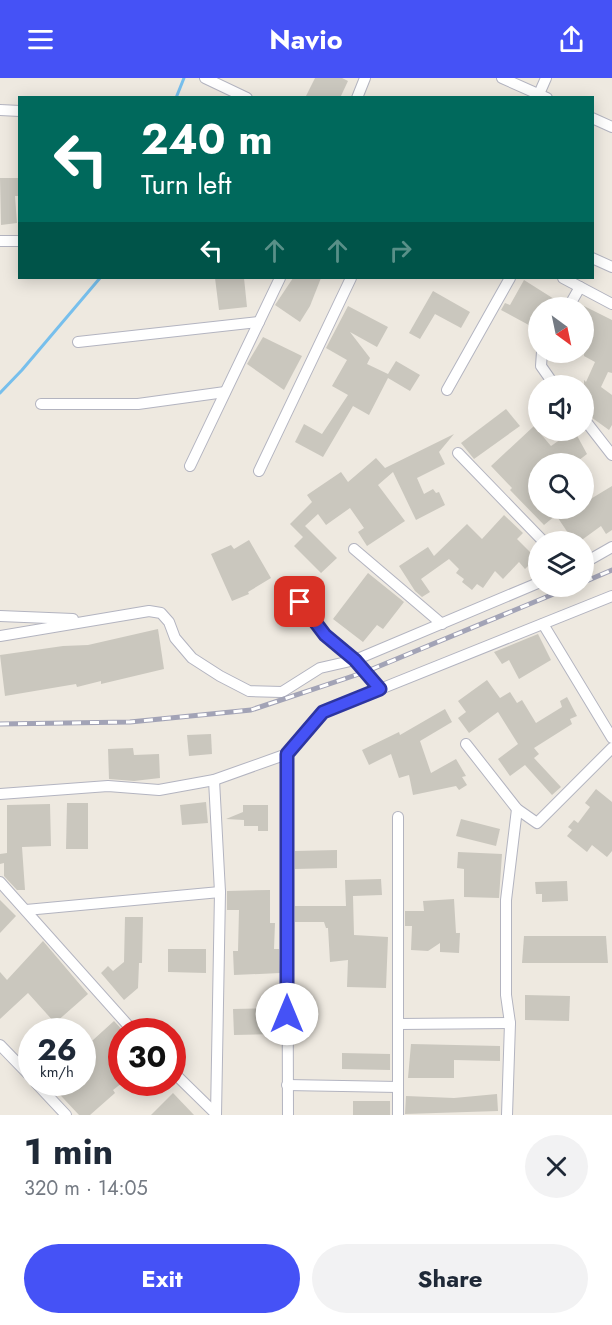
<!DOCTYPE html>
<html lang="en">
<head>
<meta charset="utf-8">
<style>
  body { margin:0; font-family:Jost,sans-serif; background:#f2f2f3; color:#1f2937; height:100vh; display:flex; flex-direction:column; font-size:22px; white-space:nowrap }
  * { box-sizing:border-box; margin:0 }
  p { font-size:20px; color:#747a83 }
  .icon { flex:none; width:33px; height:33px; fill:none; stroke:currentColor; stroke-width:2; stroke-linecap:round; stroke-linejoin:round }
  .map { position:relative; height:1037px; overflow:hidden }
  .drawer { display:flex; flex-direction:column; background:#fff; flex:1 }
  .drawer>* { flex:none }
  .top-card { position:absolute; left:18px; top:18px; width:576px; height:183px; border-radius:0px; box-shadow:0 3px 15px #0003; background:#00695c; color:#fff; overflow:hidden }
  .needle { width:39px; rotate:147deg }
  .tools { position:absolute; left:528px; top:219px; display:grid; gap:12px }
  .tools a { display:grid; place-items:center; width:66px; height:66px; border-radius:50%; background:#fff; box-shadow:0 3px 15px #0003; font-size:30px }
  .speed { position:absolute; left:18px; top:940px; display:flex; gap:12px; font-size:30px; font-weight:700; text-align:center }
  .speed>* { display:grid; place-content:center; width:78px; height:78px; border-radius:50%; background:#fff; box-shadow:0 3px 15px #0003; line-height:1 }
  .speed small { font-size:15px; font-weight:400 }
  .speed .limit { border:9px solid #d22; background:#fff; color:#111 }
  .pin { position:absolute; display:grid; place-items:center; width:51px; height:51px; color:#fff; margin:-26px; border-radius:12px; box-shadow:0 3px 9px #0006 }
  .me { position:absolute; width:66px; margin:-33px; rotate:0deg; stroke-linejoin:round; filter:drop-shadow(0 0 4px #0008) }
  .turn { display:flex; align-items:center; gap:21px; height:126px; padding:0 24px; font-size:27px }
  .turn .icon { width:78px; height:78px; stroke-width:2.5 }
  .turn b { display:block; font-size:42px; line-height:51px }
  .lanes { display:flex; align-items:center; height:57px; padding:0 24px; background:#0003; justify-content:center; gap:30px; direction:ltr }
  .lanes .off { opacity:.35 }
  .round { display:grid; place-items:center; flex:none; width:63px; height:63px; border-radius:32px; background:#f2f2f3 }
  .summary { display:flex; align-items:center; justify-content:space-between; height:102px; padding:0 24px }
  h1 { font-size:36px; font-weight:700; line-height:45px }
  .primary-button { display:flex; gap:12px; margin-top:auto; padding:12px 24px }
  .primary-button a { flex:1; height:69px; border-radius:36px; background:#4552f6; color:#fff; font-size:24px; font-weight:700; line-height:69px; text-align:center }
  .primary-button a+a { background:#f2f2f3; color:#1f2937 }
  header { display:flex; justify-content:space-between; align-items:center; height:78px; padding:0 24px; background:#4552f6; color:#fff; font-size:27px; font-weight:700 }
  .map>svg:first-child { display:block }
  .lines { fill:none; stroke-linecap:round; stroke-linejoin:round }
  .stream { stroke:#77bfec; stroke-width:3 }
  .building { fill:#cac7be }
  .minor-casing { stroke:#b3b4c0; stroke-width:12 }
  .minor { stroke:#fff; stroke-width:10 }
  .rail-casing { stroke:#a2a3b6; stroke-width:5 }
  .rail { stroke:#fff; stroke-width:3; stroke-dasharray:9; stroke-linecap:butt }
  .route-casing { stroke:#2d35a0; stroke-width:15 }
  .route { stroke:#4552f6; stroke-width:10 }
</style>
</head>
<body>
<header><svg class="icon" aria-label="menu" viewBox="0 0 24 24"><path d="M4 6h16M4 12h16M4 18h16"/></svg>Navio<svg class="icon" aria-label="share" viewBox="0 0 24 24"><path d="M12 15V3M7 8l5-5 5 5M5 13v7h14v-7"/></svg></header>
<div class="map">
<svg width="612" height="1037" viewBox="0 0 612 1037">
  <rect width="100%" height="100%" fill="#eee9e0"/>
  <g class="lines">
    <g class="stream">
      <polyline points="176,20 184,0"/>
      <polyline points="0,315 22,292 100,200"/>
    </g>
  </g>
  <g class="building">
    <polygon points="315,0 342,0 348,3 340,20 305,20"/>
    <polygon points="0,100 20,100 20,118 15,118 17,145 1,147"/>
    <polygon points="215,200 244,200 247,229 219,232"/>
    <polygon points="293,200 321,200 310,228 300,244 275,227"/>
    <polygon points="524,202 562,226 561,230 538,230 538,252 501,232 505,225 510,227"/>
    <polygon points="433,213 470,234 461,250 435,236 420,261 409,255"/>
    <polygon points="348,228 388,249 377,269 350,254 370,280 367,286 388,296 396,283 420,297 410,313 388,300 369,337 353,328 323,379 295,364 304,346 322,356 348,317 332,308 347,282 326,270"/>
    <polygon points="584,228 612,242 612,295 608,294 601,309 612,317 612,347 609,352 584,334 587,324 584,322 584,302 586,304 595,284 584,278"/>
    <polygon points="263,259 302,278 284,312 247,286"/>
    <polygon points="506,331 520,348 474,381 461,365"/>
    <polygon points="534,348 551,368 574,352 587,376 574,386 538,386 538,430 584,430 584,425 612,408 612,452 606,456 601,448 579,464 574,464 556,437 544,447 510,412 512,410 491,388"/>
    <polygon points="454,356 439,374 445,386 417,400 424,416 433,411 436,415 439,414 445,427 416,442 393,394 378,407 405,443 367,468 358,454 364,450 350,430 326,447 318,436 305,448 337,480 321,495 294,468 303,459 290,446 312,424 307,417 341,394 348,404 376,380 385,390"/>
    <polygon points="504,437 523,455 517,461 536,480 525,491 519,484 503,501 495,493 483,510 477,506 472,512 462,504 464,501 456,495 459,491 449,481 421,501 430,514 422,519 415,513 399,488 428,469 434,478 467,446 482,461"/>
    <polygon points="249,462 271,500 248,514 249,516 232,523 211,476 231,467 234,471"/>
    <polygon points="368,495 404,524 383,551 377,547 363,564 333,541"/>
    <polygon points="158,551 164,591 101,606 101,603 77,609 76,606 5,618 0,577 63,568 88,567"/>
    <polygon points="538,556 551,582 519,601 509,582 502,586 494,574"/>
    <polygon points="487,602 500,620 510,614 517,625 522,622 536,645 562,629 560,623 567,619 577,638 570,641 572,646 534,670 539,676 534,680 561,709 552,717 525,687 510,698 498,681 518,666 498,634 469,655 458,640 466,634 458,623"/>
    <polygon points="445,631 452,644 420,663 431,695 456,681 466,698 462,699 467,707 459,712 456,708 413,717 409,697 399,700 391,676 369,687 362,672 399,654 400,657"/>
    <polygon points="211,656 212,676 189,678 187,657"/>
    <polygon points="133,670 134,677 159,676 160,700 134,703 109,701 108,671"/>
    <polygon points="596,711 612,724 612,773 607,779 592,767 587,774 567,758 572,752 568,749 574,742 578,745 590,729 585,725"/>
    <polygon points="206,724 208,745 182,747 180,727"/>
    <polygon points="67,725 88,725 88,771 66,771"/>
    <polygon points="50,726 51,768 22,769 25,812 17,812 4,798 4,785 0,786 0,776 7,775 7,727"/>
    <polygon points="243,727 268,727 268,753 258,753 258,748 244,748 244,742 226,741 243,734"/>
    <polygon points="461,741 500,751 496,768 456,758"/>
    <polygon points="337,772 337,790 295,791 295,773"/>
    <polygon points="458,774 502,776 499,820 464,819 464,791 457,790"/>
    <polygon points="381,801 382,817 353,818 354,857 388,859 386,910 347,909 348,882 330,884 328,850 326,850 324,844 295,844 295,828 346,828 345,802"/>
    <polygon points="567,803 568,823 542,824 542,816 536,816 535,804"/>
    <polygon points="270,812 270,845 275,845 274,871 279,871 280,895 234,897 233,873 238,873 239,832 227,832 227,813"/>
    <polygon points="454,821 456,855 460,855 459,875 440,874 440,865 428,873 411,872 412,848 405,848 405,833 424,833 423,823"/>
    <polygon points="0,822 16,838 0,855"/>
    <polygon points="125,839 143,839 142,885 139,885 138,910 124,922 101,895 108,888 113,893 124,884"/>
    <polygon points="524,858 606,858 608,885 522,885"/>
    <polygon points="43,863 88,916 55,945 28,915 0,941 0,894 7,902"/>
    <polygon points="168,871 206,871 206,895 168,894"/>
    <polygon points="525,917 570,918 569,943 525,942"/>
    <polygon points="280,930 280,956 234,957 233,931"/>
    <polygon points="114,943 124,954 122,954 122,1005 113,1012 115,1015 90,1037 79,1037 49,1005 82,1005 82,972"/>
    <polygon points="411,966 500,968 500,983 454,982 454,1000 408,1000"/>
    <polygon points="342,975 390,976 390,992 342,991"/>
    <polygon points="173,1015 194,1037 151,1037"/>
    <polygon points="497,1016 498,1033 405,1036 406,1018 454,1020"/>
    <rect x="353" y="1023" width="37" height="14"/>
  </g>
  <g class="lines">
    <defs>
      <g id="minor">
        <polyline points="205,0 247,20"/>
        <polyline points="502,0 547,20"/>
        <polyline points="539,16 546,0"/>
        <polyline points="357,20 365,0"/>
        <polyline points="0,32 20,33"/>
        <polyline points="592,40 612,49"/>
        <polyline points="0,163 20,163"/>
        <polyline points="592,180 612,189"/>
        <polyline points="563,200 612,226"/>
        <polyline points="568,230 580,209"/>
        <polyline points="78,264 259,244"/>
        <polyline points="542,274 541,288 555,308"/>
        <polyline points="447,312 510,200"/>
        <polyline points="41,326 138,326 225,314"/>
        <polyline points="584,341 612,377"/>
        <polyline points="458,375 544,464"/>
        <polyline points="190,388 280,200"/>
        <polyline points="259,393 351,200"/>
        <polyline points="354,471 442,546"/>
        <polyline points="584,485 612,469"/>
        <polyline points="285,518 300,524 325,557 355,582 380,611"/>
        <polyline points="0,538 73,541"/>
        <polyline points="543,546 612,660"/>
        <polyline points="0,558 149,533 161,535 169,544 175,560 192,580 220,598 249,613 282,614 320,590 355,582 538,505"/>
        <polyline points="466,666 517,731 537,745 612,670"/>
        <polyline points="287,676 288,1037"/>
        <polyline points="214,702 220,814 216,1037"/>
        <polyline points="0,716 108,708 159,712 214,702 287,676 323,634 612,518"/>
        <polyline points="398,739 398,1037"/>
        <polyline points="0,804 134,954"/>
        <polyline points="26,832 220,814"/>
        <polyline points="399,946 510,945"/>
        <polyline points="0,967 32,1000"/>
        <polyline points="172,993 216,1036"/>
        <polyline points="36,1005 66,1037"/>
        <polyline points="287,1007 398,1009"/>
        <polyline points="507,1037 510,945 506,917 506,822 517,731"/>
      </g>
    </defs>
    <use href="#minor" class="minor-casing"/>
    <use href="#minor" class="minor"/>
    <defs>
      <g id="rail">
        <polyline points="584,504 612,492"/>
        <polyline points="0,646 130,644 251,632 365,594 573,508"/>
      </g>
    </defs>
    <use href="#rail" class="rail-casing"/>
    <use href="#rail" class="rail"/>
  </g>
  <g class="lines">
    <defs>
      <polyline id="route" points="287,936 287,676 323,634 380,611 355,582 325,557 300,524"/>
    </defs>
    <use href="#route" class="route-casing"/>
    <use href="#route" class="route"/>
  </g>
</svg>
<div class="tools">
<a><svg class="needle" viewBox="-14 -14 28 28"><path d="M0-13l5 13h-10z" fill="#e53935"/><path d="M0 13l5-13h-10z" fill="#747a83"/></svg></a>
<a><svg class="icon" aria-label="sound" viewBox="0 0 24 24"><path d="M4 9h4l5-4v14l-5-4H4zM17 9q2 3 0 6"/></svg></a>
<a><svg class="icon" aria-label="search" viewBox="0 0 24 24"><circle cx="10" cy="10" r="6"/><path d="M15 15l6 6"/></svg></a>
<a><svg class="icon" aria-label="layers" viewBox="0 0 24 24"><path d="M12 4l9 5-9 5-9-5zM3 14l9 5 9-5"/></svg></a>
</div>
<div class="speed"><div>26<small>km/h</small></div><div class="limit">30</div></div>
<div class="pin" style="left:300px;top:524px;background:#d93025"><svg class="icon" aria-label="arrive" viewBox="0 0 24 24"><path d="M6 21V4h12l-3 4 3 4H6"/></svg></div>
<svg class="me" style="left:287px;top:936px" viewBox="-20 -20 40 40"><circle r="19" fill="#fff"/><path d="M0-13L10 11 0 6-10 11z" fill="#4552f6"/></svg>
<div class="top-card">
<div class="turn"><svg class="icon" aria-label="left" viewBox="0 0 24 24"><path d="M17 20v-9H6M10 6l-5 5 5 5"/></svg><div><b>240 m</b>Turn left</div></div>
<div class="lanes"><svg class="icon" aria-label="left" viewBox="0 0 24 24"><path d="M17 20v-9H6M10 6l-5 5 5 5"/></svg><svg class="icon off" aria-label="ahead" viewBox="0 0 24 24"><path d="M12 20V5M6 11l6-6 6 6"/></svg><svg class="icon off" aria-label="ahead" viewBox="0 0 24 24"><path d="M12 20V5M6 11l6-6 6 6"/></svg><svg class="icon off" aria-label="right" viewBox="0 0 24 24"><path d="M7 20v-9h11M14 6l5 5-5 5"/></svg></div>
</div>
</div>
<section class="drawer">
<div class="summary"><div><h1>1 min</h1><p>320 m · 14:05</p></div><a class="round"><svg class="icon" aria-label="close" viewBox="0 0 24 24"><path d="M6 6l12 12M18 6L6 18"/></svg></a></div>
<div class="primary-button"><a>Exit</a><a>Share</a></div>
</section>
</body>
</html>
